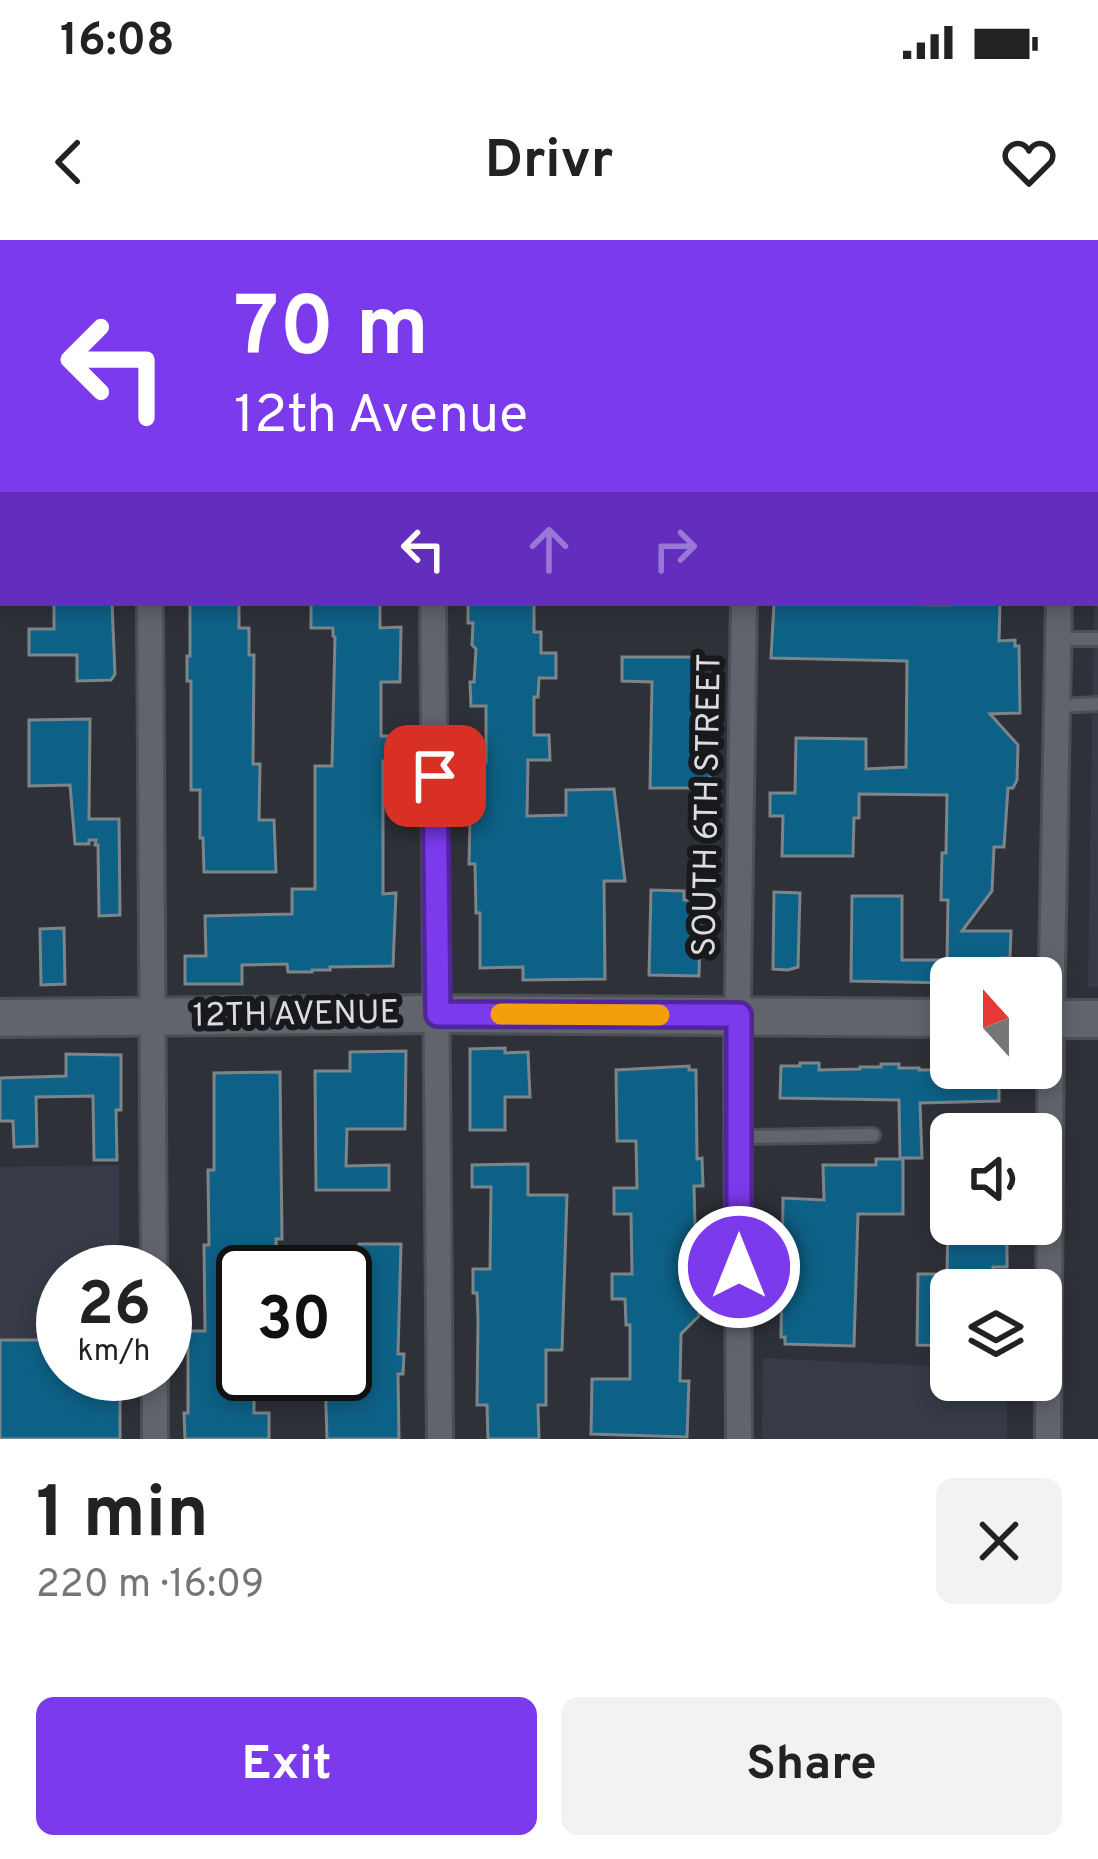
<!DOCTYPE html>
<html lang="en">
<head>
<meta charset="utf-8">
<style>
  body { margin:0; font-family:Overpass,sans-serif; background:#f2f2f2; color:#222; height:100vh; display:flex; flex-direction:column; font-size:45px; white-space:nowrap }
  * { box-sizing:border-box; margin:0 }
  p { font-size:39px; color:#767676 }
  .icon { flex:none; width:66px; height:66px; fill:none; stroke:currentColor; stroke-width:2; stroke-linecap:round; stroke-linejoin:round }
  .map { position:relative; height:1199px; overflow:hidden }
  .sheet { display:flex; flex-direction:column; background:#fff; flex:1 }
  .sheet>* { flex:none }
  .banner { position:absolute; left:0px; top:0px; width:1098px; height:366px; box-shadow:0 6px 18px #0003; background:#7c3aed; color:#fff; overflow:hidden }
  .needle { width:78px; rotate:339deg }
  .tools { position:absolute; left:930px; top:717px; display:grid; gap:24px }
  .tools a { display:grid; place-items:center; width:132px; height:132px; border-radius:18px; background:#fff; box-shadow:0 6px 18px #0003; font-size:60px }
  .speed { position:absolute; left:36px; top:1005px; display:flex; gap:24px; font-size:60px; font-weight:700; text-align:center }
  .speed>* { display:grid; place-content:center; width:156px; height:156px; border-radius:50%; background:#fff; box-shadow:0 6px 18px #0003; line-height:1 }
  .speed small { font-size:30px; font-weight:400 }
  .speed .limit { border:6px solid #111; border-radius:18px; background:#fff; color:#111 }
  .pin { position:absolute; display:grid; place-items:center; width:102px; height:102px; color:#fff; margin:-51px; border-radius:24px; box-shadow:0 6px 18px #0006 }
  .me { position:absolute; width:132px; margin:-66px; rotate:0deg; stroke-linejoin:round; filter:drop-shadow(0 0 9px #0008) }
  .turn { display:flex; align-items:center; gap:42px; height:252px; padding:0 36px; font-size:54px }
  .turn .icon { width:156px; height:156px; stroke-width:2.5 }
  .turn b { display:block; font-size:84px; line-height:102px }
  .lanes { display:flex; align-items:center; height:114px; padding:0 36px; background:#0003; justify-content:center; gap:60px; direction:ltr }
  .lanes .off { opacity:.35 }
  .round { display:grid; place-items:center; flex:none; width:126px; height:126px; border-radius:18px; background:#f2f2f2 }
  .overview { display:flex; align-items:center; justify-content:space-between; height:204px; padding:0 36px }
  h1 { font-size:72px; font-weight:700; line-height:90px }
  .cta { display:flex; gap:24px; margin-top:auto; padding:24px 36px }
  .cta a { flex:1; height:138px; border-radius:18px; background:#7c3aed; color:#fff; font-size:48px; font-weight:700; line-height:138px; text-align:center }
  .cta a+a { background:#f2f2f2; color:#222 }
  .status { display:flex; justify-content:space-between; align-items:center; height:84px; padding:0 60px; background:#fff; direction:ltr }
  .status svg { height:33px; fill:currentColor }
  header { display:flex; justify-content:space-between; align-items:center; height:156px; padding:0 36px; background:#fff; font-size:54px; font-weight:700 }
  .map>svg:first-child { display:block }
  .built { fill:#363b47 }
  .building { fill:#0e6186; stroke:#7c858a; stroke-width:3 }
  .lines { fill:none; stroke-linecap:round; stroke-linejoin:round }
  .lane-casing { stroke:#4d4f55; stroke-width:18 }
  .street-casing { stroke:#4d4f55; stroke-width:30 }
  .secondary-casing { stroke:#4d4f55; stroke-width:42 }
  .lane { stroke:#61646c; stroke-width:12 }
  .street { stroke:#61646c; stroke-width:24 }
  .secondary { stroke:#61646c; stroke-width:36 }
  .route-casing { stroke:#51269a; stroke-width:30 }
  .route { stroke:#7c3aed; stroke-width:21 }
  .slow { stroke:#f59e0b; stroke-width:21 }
  .labels { text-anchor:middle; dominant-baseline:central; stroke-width:12; stroke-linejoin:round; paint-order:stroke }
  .street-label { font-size:33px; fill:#dadce0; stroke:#17191c }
</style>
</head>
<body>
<div class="status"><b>16:08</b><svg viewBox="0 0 49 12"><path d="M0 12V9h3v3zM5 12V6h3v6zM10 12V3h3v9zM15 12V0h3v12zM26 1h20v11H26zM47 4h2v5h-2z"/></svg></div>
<header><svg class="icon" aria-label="back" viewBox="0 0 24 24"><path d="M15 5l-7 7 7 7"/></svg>Drivr<svg class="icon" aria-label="heart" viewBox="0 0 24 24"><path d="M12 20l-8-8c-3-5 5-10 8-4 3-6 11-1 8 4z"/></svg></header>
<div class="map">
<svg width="1098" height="1199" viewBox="0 0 1098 1199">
  <rect width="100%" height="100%" fill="#2e3138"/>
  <g class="built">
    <polygon points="1095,308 1098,308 1098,747 1088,747"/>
    <polygon points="119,925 119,1032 63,1032 63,1134 120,1134 120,1199 0,1199 0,927"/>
    <polygon points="763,1118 951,1127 951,1140 1007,1140 1007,1199 762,1199"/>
  </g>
  <g class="building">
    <polygon points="54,363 112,363 115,434 111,440 77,441 77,415 29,415 29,389 54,389"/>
    <polygon points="190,363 239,363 239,388 249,388 249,415 254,415 253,524 260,524 259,580 274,580 276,632 204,632 203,598 200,598 200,550 191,550 191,441 187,441 187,416 190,416"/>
    <polygon points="311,363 380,363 380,388 401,387 400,442 381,442 381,496 400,496 400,521 383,521 383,654 396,653 393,726 330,727 330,730 312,730 312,732 288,732 287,724 242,725 242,744 185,744 185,716 206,716 205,676 292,674 292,649 315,649 315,526 332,526 335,397 333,396 333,388 311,388"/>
    <polygon points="468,363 534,363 534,392 541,392 541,413 556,413 556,438 539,438 538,457 534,457 534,495 549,495 550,520 528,520 527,576 566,575 566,550 614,549 625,641 604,641 605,739 523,740 523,727 480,728 480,673 476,673 475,624 469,624 470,579 471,523 486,522 486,466 471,466 470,442 474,442 476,409 472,405 473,383 468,383"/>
    <polygon points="774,363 949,365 949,363 1000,363 999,401 1015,400 1015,406 1019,406 1020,473 990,474 1018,505 1017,540 1013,548 1008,548 1004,607 994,607 992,651 962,691 1011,691 1010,718 1002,718 1002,737 951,738 951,743 851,741 852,656 902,656 902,720 947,720 948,660 941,660 942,613 946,613 947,555 859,554 859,578 854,578 853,616 782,616 783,576 770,576 770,553 795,553 796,498 866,499 866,529 906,527 907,421 771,418"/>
    <polygon points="622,417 694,417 696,442 710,442 710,548 650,548 652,442 622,441"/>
    <polygon points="90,479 89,579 119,579 120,675 99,676 98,605 95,605 96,600 89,600 89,604 75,604 70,545 29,546 29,480"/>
    <polygon points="651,650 684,651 684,660 701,660 699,736 649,735"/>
    <polygon points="774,652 800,653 798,727 788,730 773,729"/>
    <polygon points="64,688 65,744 41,745 40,689"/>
    <polygon points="505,808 505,813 528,812 530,857 505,857 505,890 470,890 470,809"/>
    <polygon points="406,811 405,889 347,889 346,926 389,925 389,950 316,950 315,831 350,831 350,812"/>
    <polygon points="66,814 121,815 121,870 116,870 117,920 94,920 93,856 36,857 37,906 14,907 13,881 0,881 0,838 66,836"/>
    <polygon points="800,823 819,823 819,830 860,829 860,827 881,827 881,824 899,824 899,828 919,828 919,830 999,829 999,861 920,863 922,918 900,918 899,860 780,858 781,826 800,826"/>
    <polygon points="689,826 689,830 696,830 697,919 702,918 703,946 694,946 695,986 698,986 694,1059 699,1059 699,1076 681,1094 680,1141 689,1141 687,1197 591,1194 592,1139 630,1139 630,1085 626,1085 625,1059 612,1059 612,1034 632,1034 631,974 614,974 614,948 637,948 636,901 617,901 616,830"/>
    <polygon points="280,832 282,999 276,999 277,1030 243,1030 243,1134 254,1134 254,1173 269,1173 269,1199 185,1199 184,1173 188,1173 188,1091 205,1091 204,1005 209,1005 208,930 214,930 214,833"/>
    <polygon points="876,919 903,919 903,974 858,974 854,1106 785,1104 785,1097 781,1097 783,958 824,960 823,925 876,925"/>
    <polygon points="528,924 528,955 567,955 562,1110 546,1110 546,1165 538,1165 539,1199 488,1199 487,1165 477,1165 478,1080 477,1053 473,1053 473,1029 490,1029 491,947 472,947 472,925"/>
    <polygon points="948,984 1003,984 1004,1002 1007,1002 1007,1027 993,1027 993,1050 951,1050 951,1106 917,1105 918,1034 947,1034"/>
    <polygon points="359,1004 401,1004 398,1114 404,1114 403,1134 398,1134 399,1199 327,1199 325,1134 345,1134 347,1089 345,1032 332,1028 332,1007 359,1007"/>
    <polygon points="0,1100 63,1100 63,1134 100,1134 100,1140 120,1139 120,1199 0,1199"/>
  </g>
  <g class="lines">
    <defs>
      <g id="lane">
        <polyline points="1059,399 1098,399"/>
        <polyline points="1059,466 1098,464"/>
        <polyline points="739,897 873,895"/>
      </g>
      <g id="street">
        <polyline points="148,0 148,3"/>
        <polyline points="429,0 429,3"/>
        <polyline points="751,3 751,0"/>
        <polyline points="1065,3 1065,0"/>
        <polyline points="1095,282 1098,282"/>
        <polyline points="150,363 154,1032"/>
        <polyline points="433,363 440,1199"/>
        <polyline points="155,1134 155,1199"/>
        <polyline points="739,1199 737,811 744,363"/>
        <polyline points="1048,1199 1051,779 1059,363"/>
      </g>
      <g id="secondary">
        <polyline points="0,778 438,774 951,778"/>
        <polyline points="1041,779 1098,779"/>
      </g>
    </defs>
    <use href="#lane" class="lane-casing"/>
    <use href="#street" class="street-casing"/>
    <use href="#secondary" class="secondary-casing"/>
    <use href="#lane" class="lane"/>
    <use href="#street" class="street"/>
    <use href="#secondary" class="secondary"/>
  </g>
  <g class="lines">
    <defs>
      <polyline id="route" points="435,536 438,774 739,775 739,1027"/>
    </defs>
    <use href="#route" class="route-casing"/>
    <use href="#route" class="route"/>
    <polyline class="slow" points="501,774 659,775"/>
  </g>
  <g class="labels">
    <g class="street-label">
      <text transform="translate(709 565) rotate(-89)">SOUTH 6TH STREET</text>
      <text transform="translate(296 776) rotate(-1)">12TH AVENUE</text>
    </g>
  </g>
</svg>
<div class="tools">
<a><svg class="needle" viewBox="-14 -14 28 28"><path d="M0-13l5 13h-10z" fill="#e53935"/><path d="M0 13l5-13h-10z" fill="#767676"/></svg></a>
<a><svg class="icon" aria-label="sound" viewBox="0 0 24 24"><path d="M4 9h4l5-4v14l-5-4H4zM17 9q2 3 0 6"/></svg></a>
<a><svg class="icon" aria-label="layers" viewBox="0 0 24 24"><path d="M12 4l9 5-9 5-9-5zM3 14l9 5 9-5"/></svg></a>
</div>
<div class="speed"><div>26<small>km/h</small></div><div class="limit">30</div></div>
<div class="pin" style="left:435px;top:536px;background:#d93025"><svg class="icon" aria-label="arrive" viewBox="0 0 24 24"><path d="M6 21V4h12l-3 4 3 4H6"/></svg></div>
<svg class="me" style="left:739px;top:1027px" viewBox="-20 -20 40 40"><circle r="17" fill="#7c3aed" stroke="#fff" stroke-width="3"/><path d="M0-11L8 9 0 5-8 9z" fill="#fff"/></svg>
<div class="banner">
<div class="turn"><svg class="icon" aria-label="left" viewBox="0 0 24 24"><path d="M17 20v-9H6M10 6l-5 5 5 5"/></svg><div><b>70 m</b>12th Avenue</div></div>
<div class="lanes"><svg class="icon" aria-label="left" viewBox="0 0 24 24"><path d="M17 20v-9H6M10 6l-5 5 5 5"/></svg><svg class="icon off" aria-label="ahead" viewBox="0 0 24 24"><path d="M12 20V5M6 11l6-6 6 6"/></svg><svg class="icon off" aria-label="right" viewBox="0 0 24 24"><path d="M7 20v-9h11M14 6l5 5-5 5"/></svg></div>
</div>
</div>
<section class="sheet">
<div class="overview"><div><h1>1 min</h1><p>220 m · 16:09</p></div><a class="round"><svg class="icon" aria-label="close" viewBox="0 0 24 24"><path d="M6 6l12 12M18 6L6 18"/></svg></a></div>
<div class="cta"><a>Exit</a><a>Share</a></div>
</section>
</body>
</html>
